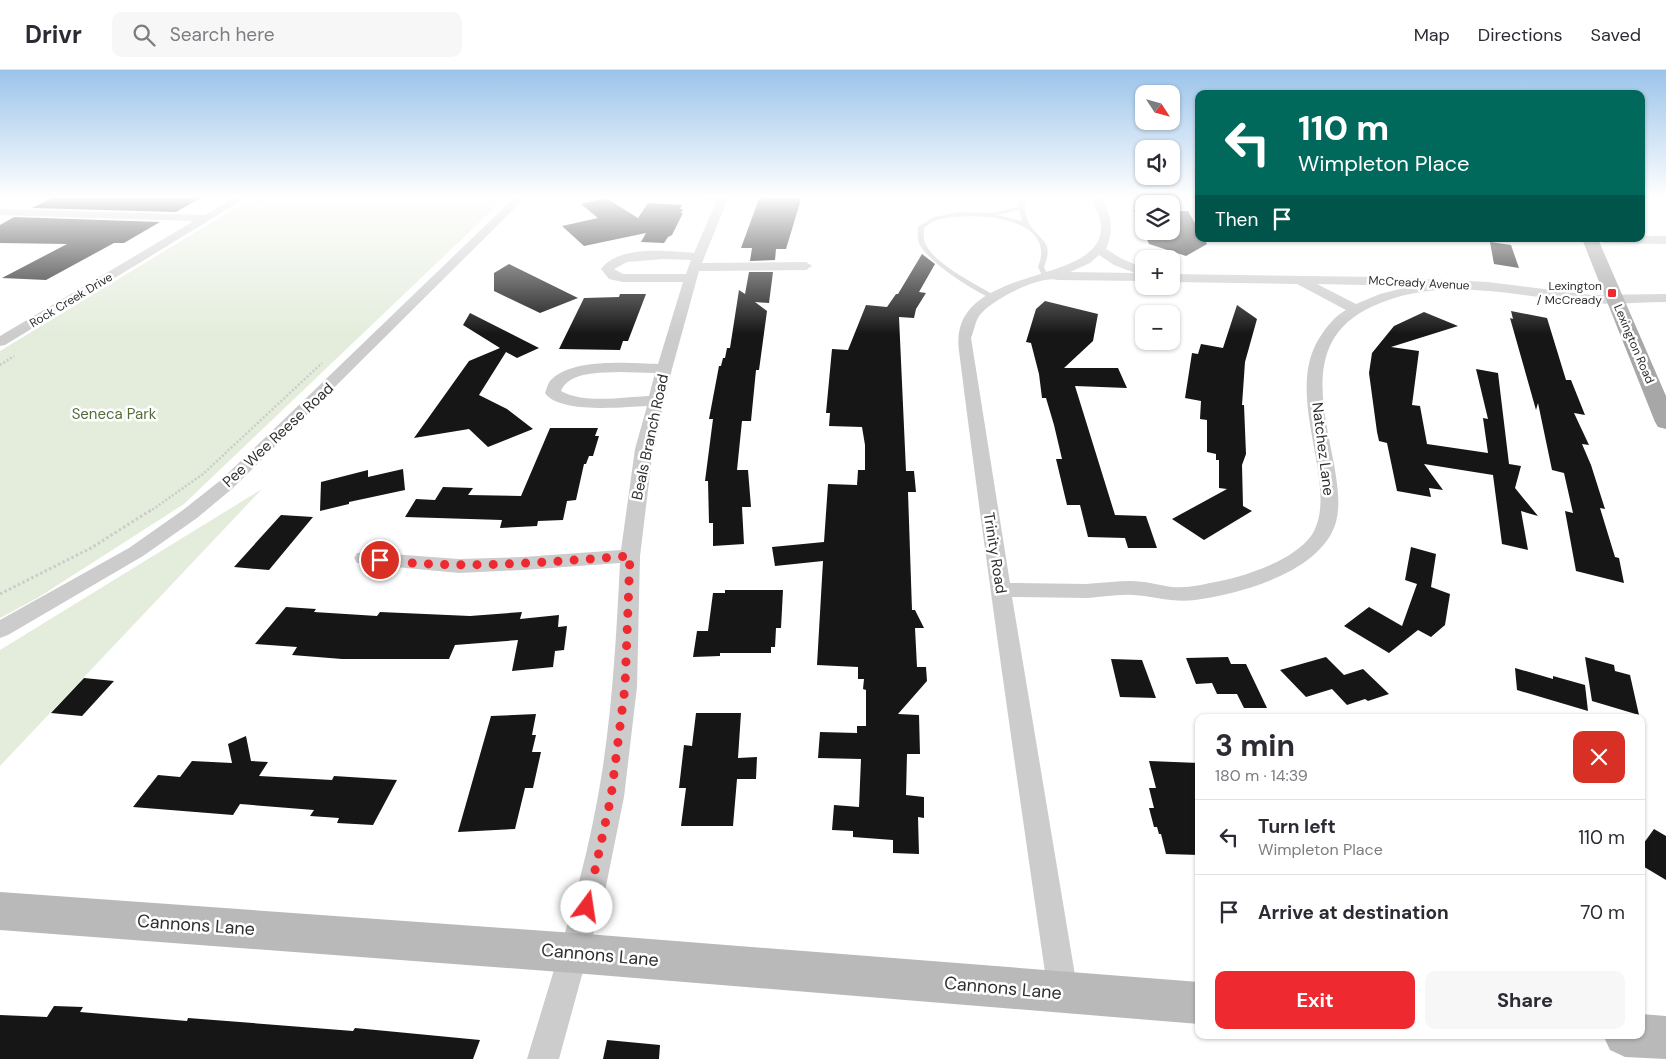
<!DOCTYPE html>
<html lang="en">
<head>
<meta charset="utf-8">
<style>
  body { margin:0; font-family:"DM Sans",sans-serif; background:#f7f7f7; color:#2b2b33; height:100vh; display:flex; flex-direction:column; font-size:19px; white-space:nowrap }
  * { box-sizing:border-box; margin:0 }
  p { font-size:16px; color:#7c7c81 }
  .icon { flex:none; width:28px; height:28px; fill:none; stroke:currentColor; stroke-width:2; stroke-linecap:round; stroke-linejoin:round }
  .map { position:relative; flex:1; overflow:hidden }
  .drawer { position:absolute; left:1195px; top:644px; width:450px; height:325px; display:flex; flex-direction:column; background:#fff; border-radius:10px; box-shadow:0 1px 4px #0004 }
  .drawer>* { flex:none }
  .banner { position:absolute; left:1195px; top:20px; width:450px; height:152px; border-radius:10px; box-shadow:0 1px 4px #0004; background:#00695c; color:#fff; overflow:hidden }
  .needle { width:32px; rotate:126deg }
  .tools { position:absolute; left:1135px; top:15px; display:grid; gap:10px }
  .tools a { display:grid; place-items:center; width:45px; height:45px; border-radius:10px; background:#fff; box-shadow:0 1px 4px #0004; font-size:25px }
  .pin { position:absolute; display:grid; place-items:center; width:42px; height:42px; color:#fff; margin:-21px; border:2px solid #fff; border-radius:50%; box-shadow:0 1px 5px #0007 }
  .me { position:absolute; width:55px; margin:-28px; rotate:14deg; stroke-linejoin:round; filter:drop-shadow(0 0 4px #0008) }
  .turn { display:flex; align-items:center; gap:18px; height:105px; padding:0 20px; font-size:22px }
  .turn .icon { width:65px; height:65px; stroke-width:2.5 }
  .turn b { display:block; font-size:35px; line-height:42px }
  .then { display:flex; align-items:center; height:48px; padding:0 20px; background:#0003; gap:10px; font-size:19px }
  .round { display:grid; place-items:center; flex:none; width:52px; height:52px; border-radius:10px; background:#f7f7f7 }
  .summary { display:flex; align-items:center; justify-content:space-between; height:85px; padding:0 20px }
  h1 { font-size:30px; font-weight:700; line-height:38px }
  .primary-button { display:flex; gap:10px; margin-top:auto; padding:10px 20px }
  .primary-button a { flex:1; height:58px; border-radius:10px; background:#ee2930; color:#fff; font-size:20px; font-weight:700; line-height:58px; text-align:center }
  .primary-button a+a { background:#f7f7f7; color:#2b2b33 }
  ul { padding:0; list-style:none }
  li { display:flex; align-items:center; gap:15px; height:75px; padding:0 20px; border-top:1px solid #e1e1e2 }
  li div { flex:1 }
  li b { display:block; font-size:19px }
  li em { font-style:normal }
  header { display:flex; align-items:center; gap:30px; box-sizing:border-box; height:70px; padding:0 25px; background:#fff; border-bottom:1px solid #e1e1e2 }
  header strong { font-size:24px }
  nav { display:flex; gap:28px; margin-inline-start:auto; font-size:18px }
  .search { width:350px; height:45px; background:#f7f7f7; display:flex; align-items:center; gap:12px; box-sizing:border-box; padding:0 18px; border-radius:10px; color:#7c7c81; font-size:19px }
  .map>svg:first-child { display:block }
  .green { fill:#e4eddc }
  .building { fill:#161616 }
  .lines { fill:none; stroke-linecap:round; stroke-linejoin:round }
  .path-far2 { stroke:#ccc; stroke-width:2; stroke-dasharray:1 1; stroke-linecap:butt }
  .path-far1 { stroke:#ccc; stroke-width:2.5; stroke-dasharray:2 2; stroke-linecap:butt }
  .path { stroke:#ccc; stroke-width:3; stroke-dasharray:2.5 2.5; stroke-linecap:butt }
  .service { fill:#ccc; fill-rule:evenodd }
  .minor { fill:#ccc; fill-rule:evenodd }
  .secondary { fill:#b9b9b9; fill-rule:evenodd }
  .primary { fill:#a7a7a7; fill-rule:evenodd }
  .route { stroke:#ee2930; stroke-width:9; stroke-dasharray:0 16.2 }
  .poi-dot { fill:#ee2930; stroke:#fff; stroke-width:2 }
  .labels { text-anchor:middle; dominant-baseline:central; stroke-width:5; stroke-linejoin:round; paint-order:stroke }
  .far-street-label { font-size:12px; fill:#2f2f2f; stroke:#fff }
  .far-poi-label { font-size:12px; fill:#2f2f2f; stroke:#fff; text-anchor:end }
  .park-label { font-size:15px; fill:#506d3a; stroke:#fff }
  .street-label { font-size:15px; fill:#2f2f2f; stroke:#fff }
  .near-street-label { font-size:18px; fill:#2f2f2f; stroke:#fff }
</style>
</head>
<body>
<header>
<strong>Drivr</strong>
<div class="search"><svg class="icon" aria-label="search" viewBox="0 0 24 24"><circle cx="10" cy="10" r="6"/><path d="M15 15l6 6"/></svg>Search here</div>
<nav><a>Map</a><a>Directions</a><a>Saved</a></nav>
</header>
<div class="map">
<svg width="1666" height="989" viewBox="0 0 1666 989">
  <rect width="100%" height="100%" fill="#fff"/>
  <g class="green">
    <polygon points="255,126 507,126 184,434 39,527 0,548 0,281"/>
    <polygon points="262,419 0,696 0,580"/>
  </g>
  <g class="building">
    <polygon points="56,126 204,126 176,142 32,138"/>
    <polygon points="760,126 802,126 786,179 776,179 775,190 750,191 752,178 741,178"/>
    <polygon points="606,128 638,148 648,133 682,135 680,139 683,139 681,143 683,143 672,165 668,167 664,173 641,172 646,163 584,176 562,156 598,148 581,134"/>
    <polygon points="1134,140 1144,140 1144,161 1171,161 1171,141 1188,141 1199,160 1199,169 1204,169 1207,174 1186,186 1149,174"/>
    <polygon points="14,147 160,152 124,173 114,173 46,210 2,208 67,174 0,173 0,155"/>
    <polygon points="1490,172 1511,175 1519,198 1494,194"/>
    <polygon points="922,184 935,194 919,222 926,223 916,239 914,248 899,247 906,401 914,401 916,422 908,422 912,540 915,540 924,558 915,558 917,597 926,597 927,611 898,644 919,645 920,684 907,684 906,725 924,727 924,748 918,747 919,784 893,783 893,770 853,767 853,761 832,760 834,735 859,737 861,689 818,688 820,662 857,663 857,656 866,656 866,620 863,619 864,609 858,609 858,597 817,595 823,491 775,496 772,477 824,472 828,414 857,415 858,400 865,400 865,375 862,357 829,356 830,343 826,343 832,279 848,280 866,235 887,237 896,224 898,224"/>
    <polygon points="509,194 578,228 540,243 494,221 494,203"/>
    <polygon points="749,202 773,202 769,233 755,232 767,241 759,300 756,300 751,351 742,351 737,400 748,400 751,437 742,437 744,474 713,476 713,453 709,453 708,411 705,411 713,349 709,349 719,296 721,296 723,288 725,288 727,278 730,278 739,220 745,224"/>
    <polygon points="620,224 646,224 628,271 623,271 620,280 559,279 584,228 619,227"/>
    <polygon points="1045,231 1098,244 1093,271 1064,298 1118,298 1127,318 1075,316 1115,445 1146,446 1157,478 1128,478 1125,468 1088,467 1080,435 1067,435 1056,389 1062,389 1054,355 1046,328 1042,328 1039,304 1031,273 1026,272 1036,239"/>
    <polygon points="1237,235 1257,249 1245,292 1242,335 1244,335 1246,384 1242,395 1243,436 1252,441 1204,470 1172,449 1227,419 1219,418 1219,390 1216,390 1216,384 1207,382 1207,350 1200,349 1201,331 1185,328 1192,283 1198,284 1201,274 1223,278"/>
    <polygon points="1511,241 1547,248 1566,310 1571,310 1585,345 1574,343 1589,375 1582,374 1591,395 1605,439 1600,438 1615,487 1619,488 1624,513 1576,501 1565,441 1573,443 1564,403 1552,400 1538,333 1536,340 1510,248 1513,249"/>
    <polygon points="1424,242 1458,256 1391,277 1419,281 1412,335 1420,336 1427,374 1488,383 1483,348 1488,349 1476,299 1498,303 1509,394 1521,396 1515,418 1538,446 1521,441 1528,480 1502,474 1493,405 1424,394 1443,420 1429,418 1431,427 1397,421 1387,373 1379,371 1377,362 1369,303 1372,283 1394,256"/>
    <polygon points="470,243 539,278 517,288 506,282 479,325 507,339 533,359 488,377 469,359 414,368 469,291 500,278 463,255"/>
    <polygon points="550,358 598,358 595,366 599,366 593,386 589,386 586,394 584,394 576,430 567,431 563,450 538,451 537,456 500,458 502,450 405,447 416,429 435,430 443,417 473,418 468,425 521,426"/>
    <polygon points="403,399 405,420 349,432 349,434 320,441 321,412 368,400 368,407"/>
    <polygon points="281,445 313,447 269,500 234,497"/>
    <polygon points="1411,477 1436,484 1431,517 1450,524 1445,555 1431,567 1418,560 1389,583 1344,556 1369,537 1402,556 1417,514 1405,510"/>
    <polygon points="725,520 783,520 781,558 776,558 775,577 771,577 771,583 720,583 720,586 693,587 697,561 708,561 713,523 725,523"/>
    <polygon points="286,537 316,539 314,542 377,546 380,542 470,546 522,542 520,549 559,545 558,557 567,556 564,580 555,581 553,597 512,601 518,570 455,575 449,589 342,589 292,585 297,577 255,574"/>
    <polygon points="1228,587 1231,594 1246,594 1267,638 1244,638 1237,624 1217,624 1212,613 1196,614 1186,588"/>
    <polygon points="1326,587 1344,605 1363,599 1389,624 1368,631 1365,629 1347,635 1332,619 1306,627 1280,600"/>
    <polygon points="1585,587 1614,595 1615,601 1630,605 1639,645 1592,631"/>
    <polygon points="1111,589 1142,590 1156,628 1120,627"/>
    <polygon points="1515,598 1553,609 1553,606 1585,615 1588,641 1517,620"/>
    <polygon points="84,608 114,611 82,646 51,643"/>
    <polygon points="696,643 741,643 738,688 757,687 756,709 737,709 733,756 681,756 686,718 679,718 684,675 692,676"/>
    <polygon points="536,644 532,665 536,665 532,682 541,682 533,718 525,718 515,759 458,762 491,646"/>
    <polygon points="246,666 251,691 268,692 259,706 332,710 334,706 397,710 373,755 337,753 339,748 310,746 314,740 240,734 233,745 133,737 158,705 180,707 192,691 232,693 228,674"/>
    <polygon points="1149,691 1199,693 1199,785 1166,784 1161,764 1159,764 1157,757 1154,757 1149,738 1154,738 1149,718 1156,718"/>
    <polygon points="1654,759 1666,766 1666,810 1641,795 1641,777"/>
    <polygon points="54,936 83,937 80,942 187,951 188,948 353,961 355,958 480,970 473,989 0,989 0,945 47,947"/>
    <polygon points="607,970 660,975 659,989 603,989"/>
  </g>
  <g class="lines">
    <polyline class="path-far2" points="257,134 271,126"/>
    <g class="path-far1">
      <polyline points="0,295 14,286"/>
      <polyline points="149,442 203,404 322,293"/>
    </g>
    <polyline class="path" points="0,524 91,478 151,440"/>
    <path class="service" d="M1020 126H1026C1024 135 1024 144 1029 153 1039 172 1055 169 1044 197L1048 206 1047 207H1043L1038 197C1059 145 969 141 937 150 933 151 928 155 924 158 924 163 923 169 925 173 935 195 975 213 995 226V228L993 229C975 222 926 191 919 173 917 168 918 162 918 157L934 147 960 142 992 143 1018 137ZM1019 140 1022 151 997 145Z"/>
    <g class="minor">
      <polygon points="237,126 249,126 5,275 0,276 0,266 194,151 0,145 0,139 205,145"/>
      <polygon points="516,126 527,126 233,418 197,448 143,486 8,565 0,568 0,550 129,478 183,440 221,410"/>
      <path d="M693 126H729L702 193 806 192 812 196 806 200 699 201 672 299 653 379 640 486 637 617 624 727 605 821 559 989H527C553 902 582 816 598 726 612 649 616 571 620 493L523 500 459 503 364 494 357 493 354 488 357 483 364 482 459 489 523 487 621 480 635 379 647 336C624 337 559 344 545 323 547 318 548 312 552 309 574 288 629 293 658 294L683 212H623L609 209 601 199C619 175 667 181 694 183L717 130 698 129ZM663 189 691 190 686 204H623L614 199 627 192ZM619 302 655 303 649 326C625 327 583 334 561 321 569 301 601 303 619 302Z"/>
      <path d="M1090 126H1100C1111 144 1115 158 1106 179L1122 189 1144 198V211L1058 210C1040 205 990 230 979 246 975 252 974 261 971 268L1010 513C1035 513 1060 514 1086 514 1101 513 1116 511 1131 511 1145 511 1158 515 1172 517 1185 518 1197 516 1210 513 1240 508 1292 492 1311 466 1343 419 1281 326 1320 267 1327 256 1335 246 1346 240L1297 214 1171 212V204L1380 207 1488 212 1592 225 1666 224V232C1641 232 1615 235 1590 233 1517 227 1442 204 1371 237 1303 269 1323 336 1334 394 1337 413 1341 433 1336 452 1322 502 1240 524 1195 530 1173 533 1154 526 1133 525 1118 524 1103 527 1088 528 1063 528 1038 527 1012 527L1078 923 1074 934 1063 938 1052 934 1048 923C1017 709 986 496 959 281 947 191 1105 219 1101 155 1100 145 1094 135 1090 126ZM1099 185 1114 195 1135 203 1070 202 1090 193ZM1317 214 1412 216 1380 224 1356 234Z"/>
      <polygon points="1641,166 1666,166 1666,174 1604,173 1598,169 1641,169"/>
    </g>
    <g class="secondary">
      <polygon points="0,822 574,863 1199,912 1199,954 574,903 0,860"/>
      <polygon points="1641,944 1666,946 1666,989 1625,987 1610,980 1603,965 1641,965"/>
    </g>
    <polygon class="primary" points="1582,169 1598,169 1666,326 1666,359 1658,357 1655,352"/>
  </g>
  <linearGradient id="sky" x2="0" y2="1"><stop stop-color="#9bc4ea"/><stop offset="0.48" stop-color="#fff"/><stop offset="1" stop-color="#fff" stop-opacity="0"/></linearGradient>
  <rect width="1666" height="264" fill="url(#sky)"/>
  <g class="lines">
    <path class="route" d="M380 490C464 500 547 492 630 486L625 617 611 727 587 837"/>
  </g>
  <rect class="poi-dot" x="1607" y="218" width="10" height="10" rx="2.5"/>
  <g class="labels">
    <g class="far-street-label">
      <text transform="translate(1419 213) rotate(3)">McCready Avenue</text>
      <text transform="translate(71 230) rotate(-31)">Rock Creek Drive</text>
      <text transform="translate(1634 274) rotate(67)">Lexington Road</text>
    </g>
    <g class="far-poi-label">
      <text x="1602" y="216">Lexington<tspan x="1602" dy="14">/ McCready</tspan></text>
    </g>
    <g class="park-label">
      <text x="114" y="344">Seneca Park</text>
    </g>
    <g class="street-label">
      <text transform="translate(278 365) rotate(-43)">Pee Wee Reese Road</text>
      <text transform="translate(650 367) rotate(-78)">Beals Branch Road</text>
      <text transform="translate(1323 379) rotate(83)">Natchez Lane</text>
      <text transform="translate(995 483) rotate(81)">Trinity Road</text>
    </g>
    <g class="near-street-label">
      <text transform="translate(196 855) rotate(4)">Cannons Lane</text>
      <text transform="translate(600 885) rotate(5)">Cannons Lane</text>
      <text transform="translate(1003 918) rotate(5)">Cannons Lane</text>
    </g>
  </g>
</svg>
<div class="tools">
<a><svg class="needle" viewBox="-14 -14 28 28"><path d="M0-13l5 13h-10z" fill="#e53935"/><path d="M0 13l5-13h-10z" fill="#7c7c81"/></svg></a>
<a><svg class="icon" aria-label="sound" viewBox="0 0 24 24"><path d="M4 9h4l5-4v14l-5-4H4zM17 9q2 3 0 6"/></svg></a>
<a><svg class="icon" aria-label="layers" viewBox="0 0 24 24"><path d="M12 4l9 5-9 5-9-5zM3 14l9 5 9-5"/></svg></a>
<a>+</a>
<a>−</a>
</div>
<div class="pin" style="left:380px;top:490px;background:#d93025"><svg class="icon" aria-label="arrive" viewBox="0 0 24 24"><path d="M6 21V4h12l-3 4 3 4H6"/></svg></div>
<svg class="me" style="left:587px;top:837px" viewBox="-20 -20 40 40"><circle r="19" fill="#fff"/><path d="M0-13L10 11 0 6-10 11z" fill="#ee2930"/></svg>
<div class="banner">
<div class="turn"><svg class="icon" aria-label="left" viewBox="0 0 24 24"><path d="M17 20v-9H6M10 6l-5 5 5 5"/></svg><div><b>110 m</b>Wimpleton Place</div></div>
<div class="then">Then<svg class="icon" aria-label="arrive" viewBox="0 0 24 24"><path d="M6 21V4h12l-3 4 3 4H6"/></svg></div>
</div>
<section class="drawer">
<div class="summary"><div><h1>3 min</h1><p>180 m · 14:39</p></div><a class="round" style="background:#d93025;color:#fff"><svg class="icon" aria-label="close" viewBox="0 0 24 24"><path d="M6 6l12 12M18 6L6 18"/></svg></a></div>
<ul>
<li><svg class="icon" aria-label="left" viewBox="0 0 24 24"><path d="M17 20v-9H6M10 6l-5 5 5 5"/></svg><div><b>Turn left</b><p>Wimpleton Place</p></div><em>110 m</em></li>
<li><svg class="icon" aria-label="arrive" viewBox="0 0 24 24"><path d="M6 21V4h12l-3 4 3 4H6"/></svg><div><b>Arrive at destination</b></div><em>70 m</em></li>
</ul>
<div class="primary-button"><a>Exit</a><a>Share</a></div>
</section>
</div>
</body>
</html>
